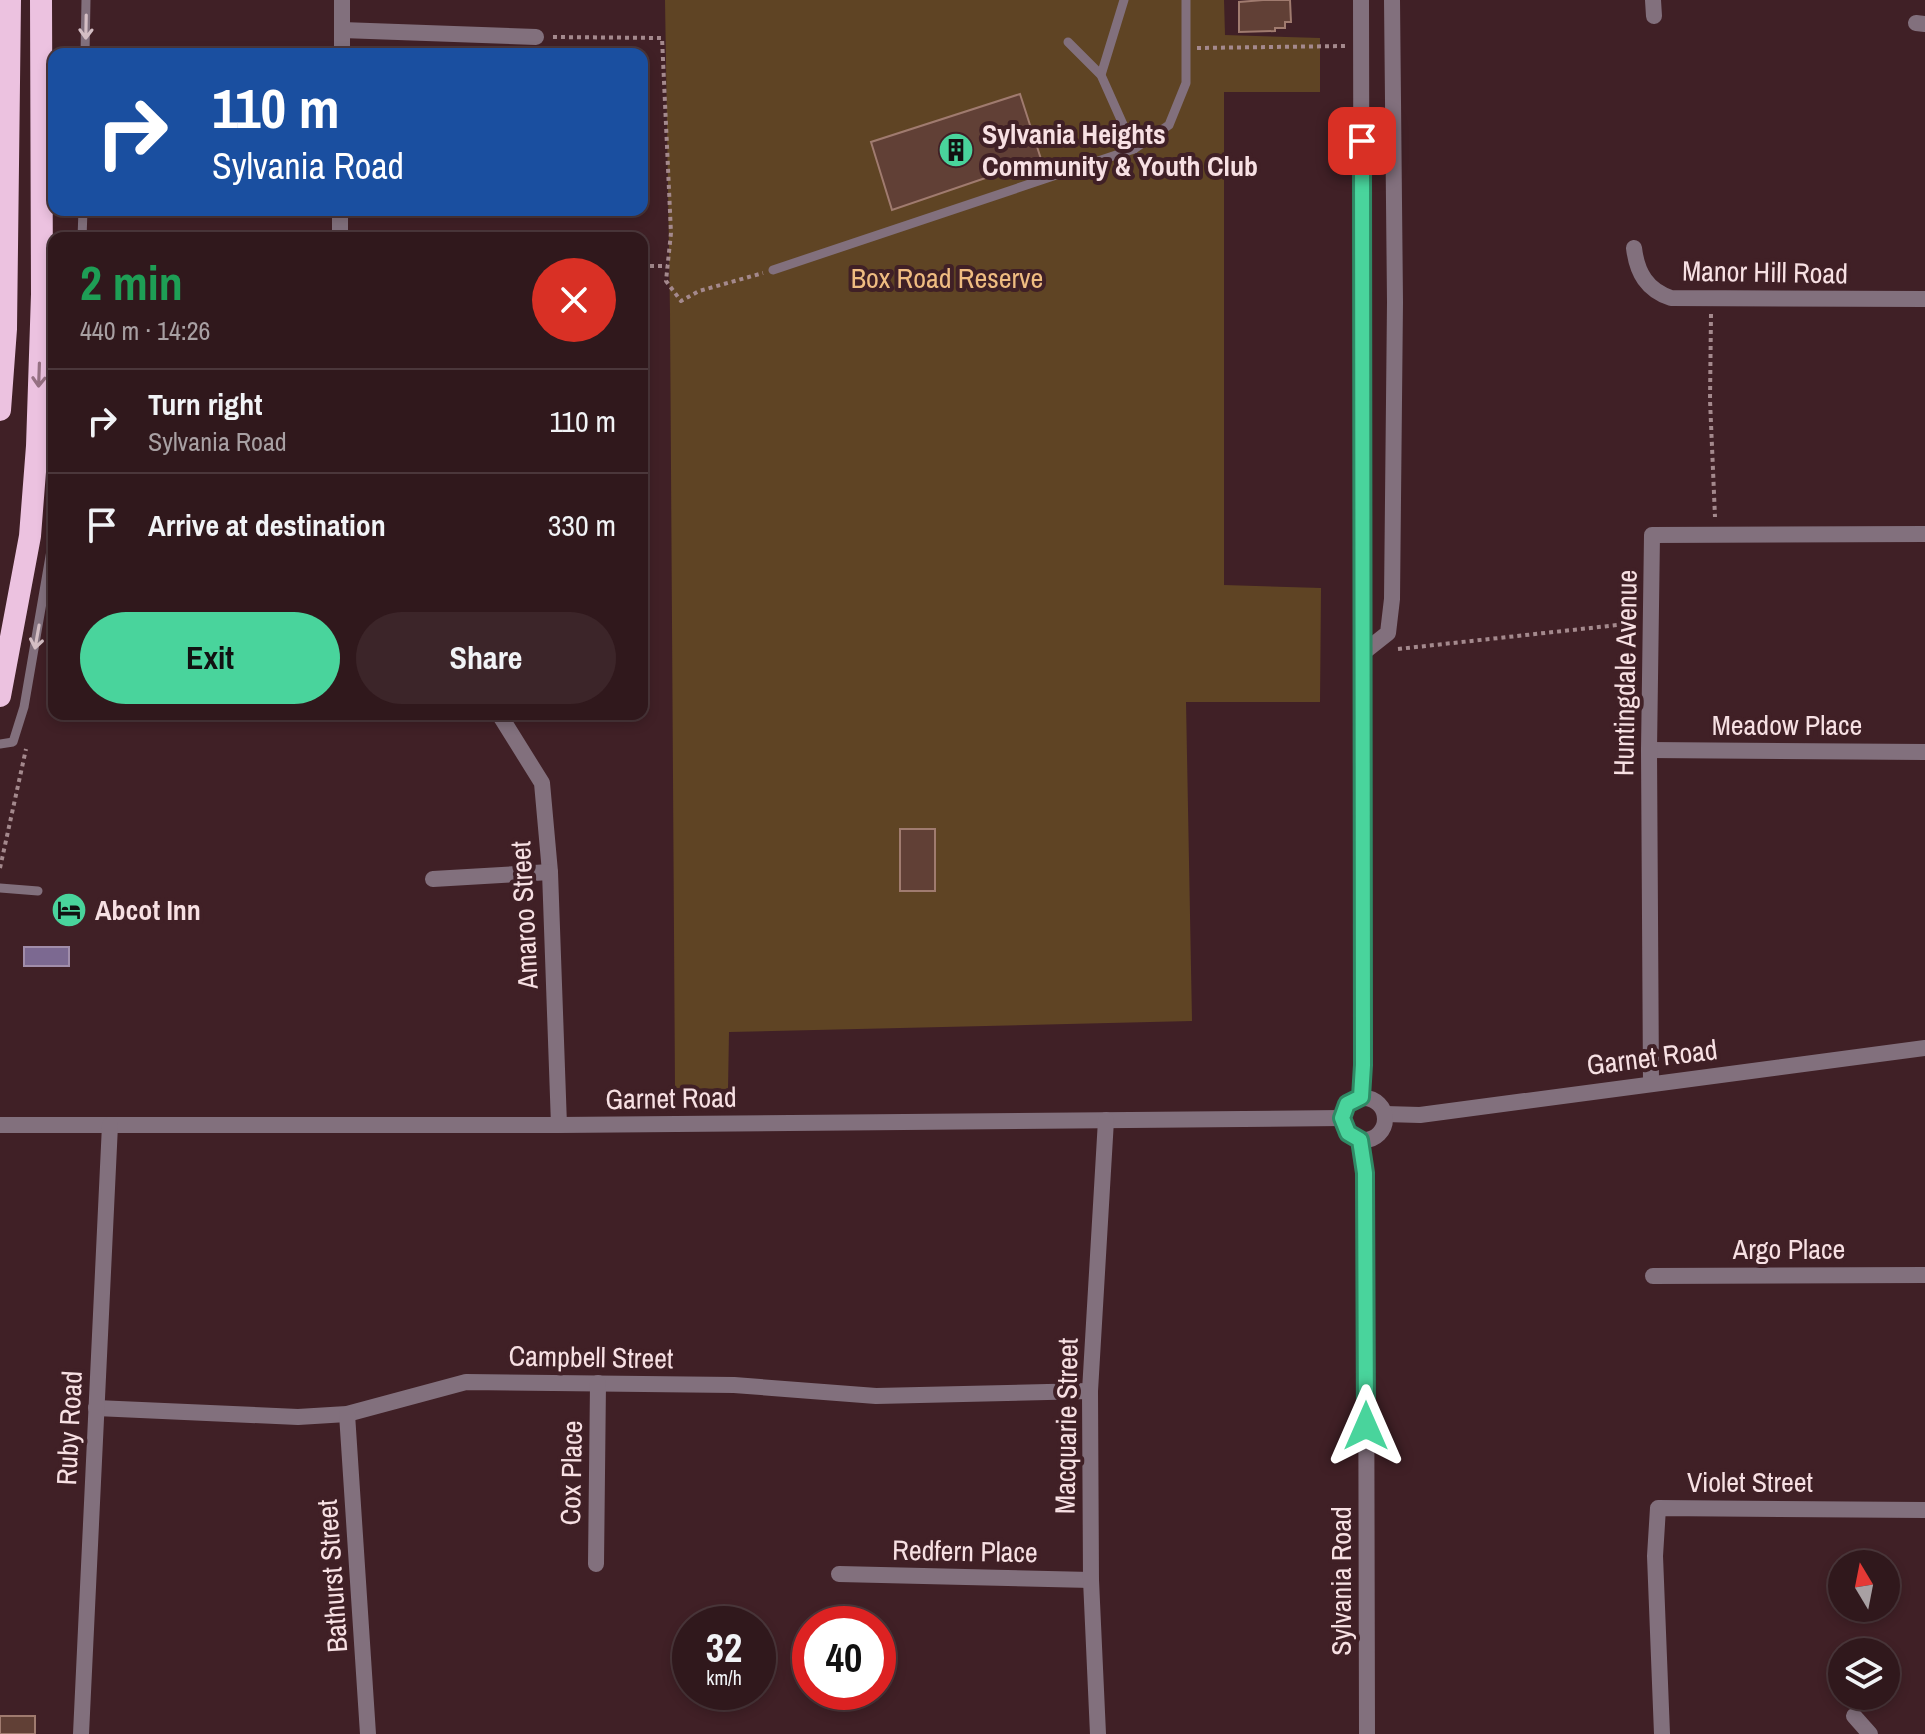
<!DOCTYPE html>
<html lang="en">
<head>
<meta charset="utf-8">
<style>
  body { margin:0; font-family:"Archivo Narrow",sans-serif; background:#3c2529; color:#f1f3f6; height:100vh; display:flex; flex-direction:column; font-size:30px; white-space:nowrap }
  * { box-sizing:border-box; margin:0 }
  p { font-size:26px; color:#a8a0a3 }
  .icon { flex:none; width:44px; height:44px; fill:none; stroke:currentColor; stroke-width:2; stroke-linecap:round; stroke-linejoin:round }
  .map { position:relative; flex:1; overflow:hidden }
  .panel { position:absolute; left:48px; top:232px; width:600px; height:488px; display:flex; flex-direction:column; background:#30181c; border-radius:16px; box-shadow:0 4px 12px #0003,0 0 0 2px #4b373b }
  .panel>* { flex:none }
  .top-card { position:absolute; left:48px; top:48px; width:600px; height:168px; border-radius:16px; box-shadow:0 4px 12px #0003,0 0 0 2px #4b373b; background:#1a4fa0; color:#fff; overflow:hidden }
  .needle { width:52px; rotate:350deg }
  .buttons { position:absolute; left:1828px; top:1550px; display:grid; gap:16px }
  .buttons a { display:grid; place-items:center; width:72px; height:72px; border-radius:50%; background:#30181c; box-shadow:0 4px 12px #0003,0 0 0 2px #4b373b; font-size:40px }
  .speed { position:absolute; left:672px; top:1606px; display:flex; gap:16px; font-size:40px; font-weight:700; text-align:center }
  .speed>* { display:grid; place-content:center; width:104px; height:104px; border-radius:50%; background:#30181c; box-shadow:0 4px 12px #0003,0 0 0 2px #4b373b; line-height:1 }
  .speed small { font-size:20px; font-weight:400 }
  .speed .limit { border:12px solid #d22; background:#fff; color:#111 }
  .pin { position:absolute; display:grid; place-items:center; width:68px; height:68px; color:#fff; margin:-34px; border-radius:16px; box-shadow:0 4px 12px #0006 }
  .me { position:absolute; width:88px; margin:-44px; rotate:0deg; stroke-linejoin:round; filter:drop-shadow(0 0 6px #0008) }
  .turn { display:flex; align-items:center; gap:28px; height:168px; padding:0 32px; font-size:36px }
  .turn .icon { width:104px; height:104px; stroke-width:2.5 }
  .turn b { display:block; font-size:56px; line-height:68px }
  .round { display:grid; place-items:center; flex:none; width:84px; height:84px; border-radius:42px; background:#3c2529 }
  .summary { display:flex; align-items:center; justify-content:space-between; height:136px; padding:0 32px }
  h1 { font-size:48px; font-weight:800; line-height:60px; color:#1e9e55 }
  .primary-button { display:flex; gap:16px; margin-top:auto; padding:16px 32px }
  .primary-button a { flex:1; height:92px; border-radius:48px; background:#49d49c; color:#111; font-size:32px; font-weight:800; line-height:92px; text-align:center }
  .primary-button a+a { background:#3c2529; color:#f1f3f6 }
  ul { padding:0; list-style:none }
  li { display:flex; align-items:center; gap:24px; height:104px; padding:0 32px; border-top:2px solid #4b373b }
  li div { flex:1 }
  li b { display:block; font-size:30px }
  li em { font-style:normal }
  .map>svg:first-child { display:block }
  .green { fill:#5f4424 }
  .water { fill:#7c6991; stroke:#a18daa; stroke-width:2 }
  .building { fill:#614036; stroke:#a07b6f; stroke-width:2 }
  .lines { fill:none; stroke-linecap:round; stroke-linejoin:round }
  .path { stroke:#a4898d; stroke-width:4; stroke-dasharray:4 4; stroke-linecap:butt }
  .service { stroke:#82707d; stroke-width:9 }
  .minor { stroke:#82707d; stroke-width:16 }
  .tertiary { stroke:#82707d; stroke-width:16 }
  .trunk { stroke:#ecc2e0; stroke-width:22 }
  .oneway { stroke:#d4bec4 }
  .oneway2 { stroke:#967183 }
  .route-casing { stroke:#2f8a65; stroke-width:20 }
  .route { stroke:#49d49c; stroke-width:14 }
  .labels { text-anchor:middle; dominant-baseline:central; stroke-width:8; stroke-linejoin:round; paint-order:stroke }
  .poi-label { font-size:28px; font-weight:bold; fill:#f7e0e3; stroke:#402026; text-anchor:start }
  .street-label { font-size:28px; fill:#f7e0e3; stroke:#402026 }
  .park-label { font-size:28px; fill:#efbc81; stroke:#402026 }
</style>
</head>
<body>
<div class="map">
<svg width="1925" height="1734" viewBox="0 0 1925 1734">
  <rect width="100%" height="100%" fill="#402026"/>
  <polygon class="green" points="665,0 1224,0 1225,35 1320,38 1320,92 1224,92 1224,585 1321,588 1320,702 1186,702 1192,1021 729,1032 728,1089 675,1088 670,312"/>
  <rect class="water" x="24" y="947" width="45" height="19"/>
  <g class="building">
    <polygon points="1263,0 1290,0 1291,22 1285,22 1285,28 1275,28 1275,31 1239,32 1239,2"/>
    <polygon points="1020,94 1041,159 892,210 871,142"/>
    <rect x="900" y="829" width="35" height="62"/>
    <rect x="0" y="1716" width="35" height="18"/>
  </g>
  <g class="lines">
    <g class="path">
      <polyline points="553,37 662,38 671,233 666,281 681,301 699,291 763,273"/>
      <polyline points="1197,48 1345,46"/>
      <polyline points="642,266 667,266"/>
      <polyline points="1711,314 1710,400 1715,517"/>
      <polyline points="1398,649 1636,623"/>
      <polyline points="0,868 26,749"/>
    </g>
    <g class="service">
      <polyline points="1068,42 1101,75 1134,149 1169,125 1186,83 1186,0"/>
      <polyline points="85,54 86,0"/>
      <polyline points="1101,75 1124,0"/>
      <polyline points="82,238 83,210"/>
      <polyline points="773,270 1134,149"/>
      <polyline points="37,446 54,447"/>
      <polyline points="0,744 13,742 24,707 54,533"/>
      <polyline points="0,888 38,891"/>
    </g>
    <g class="minor">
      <polyline points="1653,0 1654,16"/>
      <polyline points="1916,23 1925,24"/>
      <polyline points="342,30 536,37"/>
      <polyline points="342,54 342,0"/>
      <polyline points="340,238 340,210"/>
      <path d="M1634 248C1637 273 1647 290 1671 298L1925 299"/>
      <polyline points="1364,652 1388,633 1392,599 1395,302 1392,0"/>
      <polyline points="499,714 542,783 550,872 559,1125"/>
      <polyline points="1649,750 1925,752"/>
      <polyline points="433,879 550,872"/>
      <polyline points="1651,1084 1649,750 1652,535 1925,534"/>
      <polyline points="1385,1114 1420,1115 1925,1048"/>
      <polyline points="0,1125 559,1125 1342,1118"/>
      <polyline points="1653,1276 1925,1275"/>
      <polyline points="96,1408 298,1417 347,1414 466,1382 734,1385 876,1396 1090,1391"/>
      <polyline points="347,1414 368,1734"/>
      <polyline points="596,1564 598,1383"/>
      <polyline points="839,1574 1091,1580"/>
      <polyline points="1854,1716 1870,1734"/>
      <polyline points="81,1734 110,1125"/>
      <polyline points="1098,1734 1091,1580 1090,1391 1106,1120"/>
      <polyline points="1662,1734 1655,1556 1658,1508 1925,1510"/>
    </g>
    <g class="tertiary">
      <polyline points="1361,1097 1363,1065 1361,0"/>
      <circle cx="1364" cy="1119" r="21"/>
      <polyline points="1360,1140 1365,1173 1366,1272 1367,1734"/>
    </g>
    <g class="trunk">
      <polyline points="0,410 6,329 10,0"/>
      <polyline points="0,696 30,536 37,446 42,294 41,0"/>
    </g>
  </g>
  <defs><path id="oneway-shaft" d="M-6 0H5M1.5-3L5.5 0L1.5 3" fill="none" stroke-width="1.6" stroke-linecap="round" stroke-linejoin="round" transform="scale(2)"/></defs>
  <g class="oneway">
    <use href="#oneway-shaft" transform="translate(86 27) rotate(91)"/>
    <use href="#oneway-shaft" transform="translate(37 637) rotate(100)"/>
  </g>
  <use class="oneway2" href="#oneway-shaft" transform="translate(39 375) rotate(92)"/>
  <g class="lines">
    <defs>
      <polyline id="route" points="1362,141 1363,1065 1361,1097 1347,1104 1342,1118 1348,1133 1360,1140 1365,1173 1366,1426"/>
    </defs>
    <use href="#route" class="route-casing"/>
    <use href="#route" class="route"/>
  </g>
  <defs>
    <symbol id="building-disc" viewBox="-11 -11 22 22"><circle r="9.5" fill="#49d49c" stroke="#402026"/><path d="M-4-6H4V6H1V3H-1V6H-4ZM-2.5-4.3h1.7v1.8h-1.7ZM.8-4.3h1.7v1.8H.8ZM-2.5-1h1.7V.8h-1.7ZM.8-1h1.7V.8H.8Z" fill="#111"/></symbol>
    <symbol id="hotel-disc" viewBox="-11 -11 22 22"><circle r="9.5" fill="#49d49c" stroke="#402026"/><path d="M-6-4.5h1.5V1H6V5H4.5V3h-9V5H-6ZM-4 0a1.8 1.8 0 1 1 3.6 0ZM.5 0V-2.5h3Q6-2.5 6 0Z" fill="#111"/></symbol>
  </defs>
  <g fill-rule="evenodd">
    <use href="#building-disc" x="936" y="130" width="40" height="40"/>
    <use href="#hotel-disc" x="49" y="890" width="40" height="40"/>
  </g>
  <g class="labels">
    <g class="poi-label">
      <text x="982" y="134">Sylvania Heights<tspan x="982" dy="32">Community &amp; Youth Club</tspan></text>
      <text x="95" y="910">Abcot Inn</text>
    </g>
    <g class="street-label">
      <text transform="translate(1765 272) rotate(1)">Manor Hill Road</text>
      <text transform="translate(1625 673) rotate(-89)">Huntingdale Avenue</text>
      <text x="1787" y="725">Meadow Place</text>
      <text transform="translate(524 915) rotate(-93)">Amaroo Street</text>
      <text transform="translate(1652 1057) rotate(-7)">Garnet Road</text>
      <text transform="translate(671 1098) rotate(-1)">Garnet Road</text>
      <text x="1789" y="1249">Argo Place</text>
      <text transform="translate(591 1357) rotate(1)">Campbell Street</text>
      <text transform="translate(1066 1426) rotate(-89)">Macquarie Street</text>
      <text transform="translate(69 1428) rotate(-87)">Ruby Road</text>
      <text transform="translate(571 1473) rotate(-89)">Cox Place</text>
      <text x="1750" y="1482">Violet Street</text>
      <text transform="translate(965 1551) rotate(1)">Redfern Place</text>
      <text transform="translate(332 1576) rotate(-94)">Bathurst Street</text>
      <text transform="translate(1341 1581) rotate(-90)">Sylvania Road</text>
    </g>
    <g class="park-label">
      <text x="947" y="278">Box Road Reserve</text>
    </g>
  </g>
</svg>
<div class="buttons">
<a><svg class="needle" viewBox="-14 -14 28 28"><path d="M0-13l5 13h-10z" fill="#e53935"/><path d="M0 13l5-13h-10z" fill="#a8a0a3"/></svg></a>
<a><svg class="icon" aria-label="layers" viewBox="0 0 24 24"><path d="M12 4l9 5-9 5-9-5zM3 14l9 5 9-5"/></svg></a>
</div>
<div class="speed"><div>32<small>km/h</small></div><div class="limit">40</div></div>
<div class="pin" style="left:1362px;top:141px;background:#d93025"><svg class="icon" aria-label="arrive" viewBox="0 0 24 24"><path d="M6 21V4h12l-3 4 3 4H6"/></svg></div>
<svg class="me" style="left:1366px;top:1426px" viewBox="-20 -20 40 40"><path d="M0-17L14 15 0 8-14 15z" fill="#49d49c" stroke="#fff" stroke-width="4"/></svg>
<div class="top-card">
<div class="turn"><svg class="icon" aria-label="right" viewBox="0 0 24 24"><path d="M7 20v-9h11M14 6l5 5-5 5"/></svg><div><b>110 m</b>Sylvania Road</div></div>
</div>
<section class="panel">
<div class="summary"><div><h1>2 min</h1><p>440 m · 14:26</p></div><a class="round" style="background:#d93025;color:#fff"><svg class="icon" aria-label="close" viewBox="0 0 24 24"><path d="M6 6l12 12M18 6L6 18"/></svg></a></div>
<ul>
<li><svg class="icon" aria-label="right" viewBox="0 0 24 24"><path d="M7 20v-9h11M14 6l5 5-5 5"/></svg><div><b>Turn right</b><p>Sylvania Road</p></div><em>110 m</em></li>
<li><svg class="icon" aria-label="arrive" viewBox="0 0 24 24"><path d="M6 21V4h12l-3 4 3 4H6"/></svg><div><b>Arrive at destination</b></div><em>330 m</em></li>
</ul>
<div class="primary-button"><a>Exit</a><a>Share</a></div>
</section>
</div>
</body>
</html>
